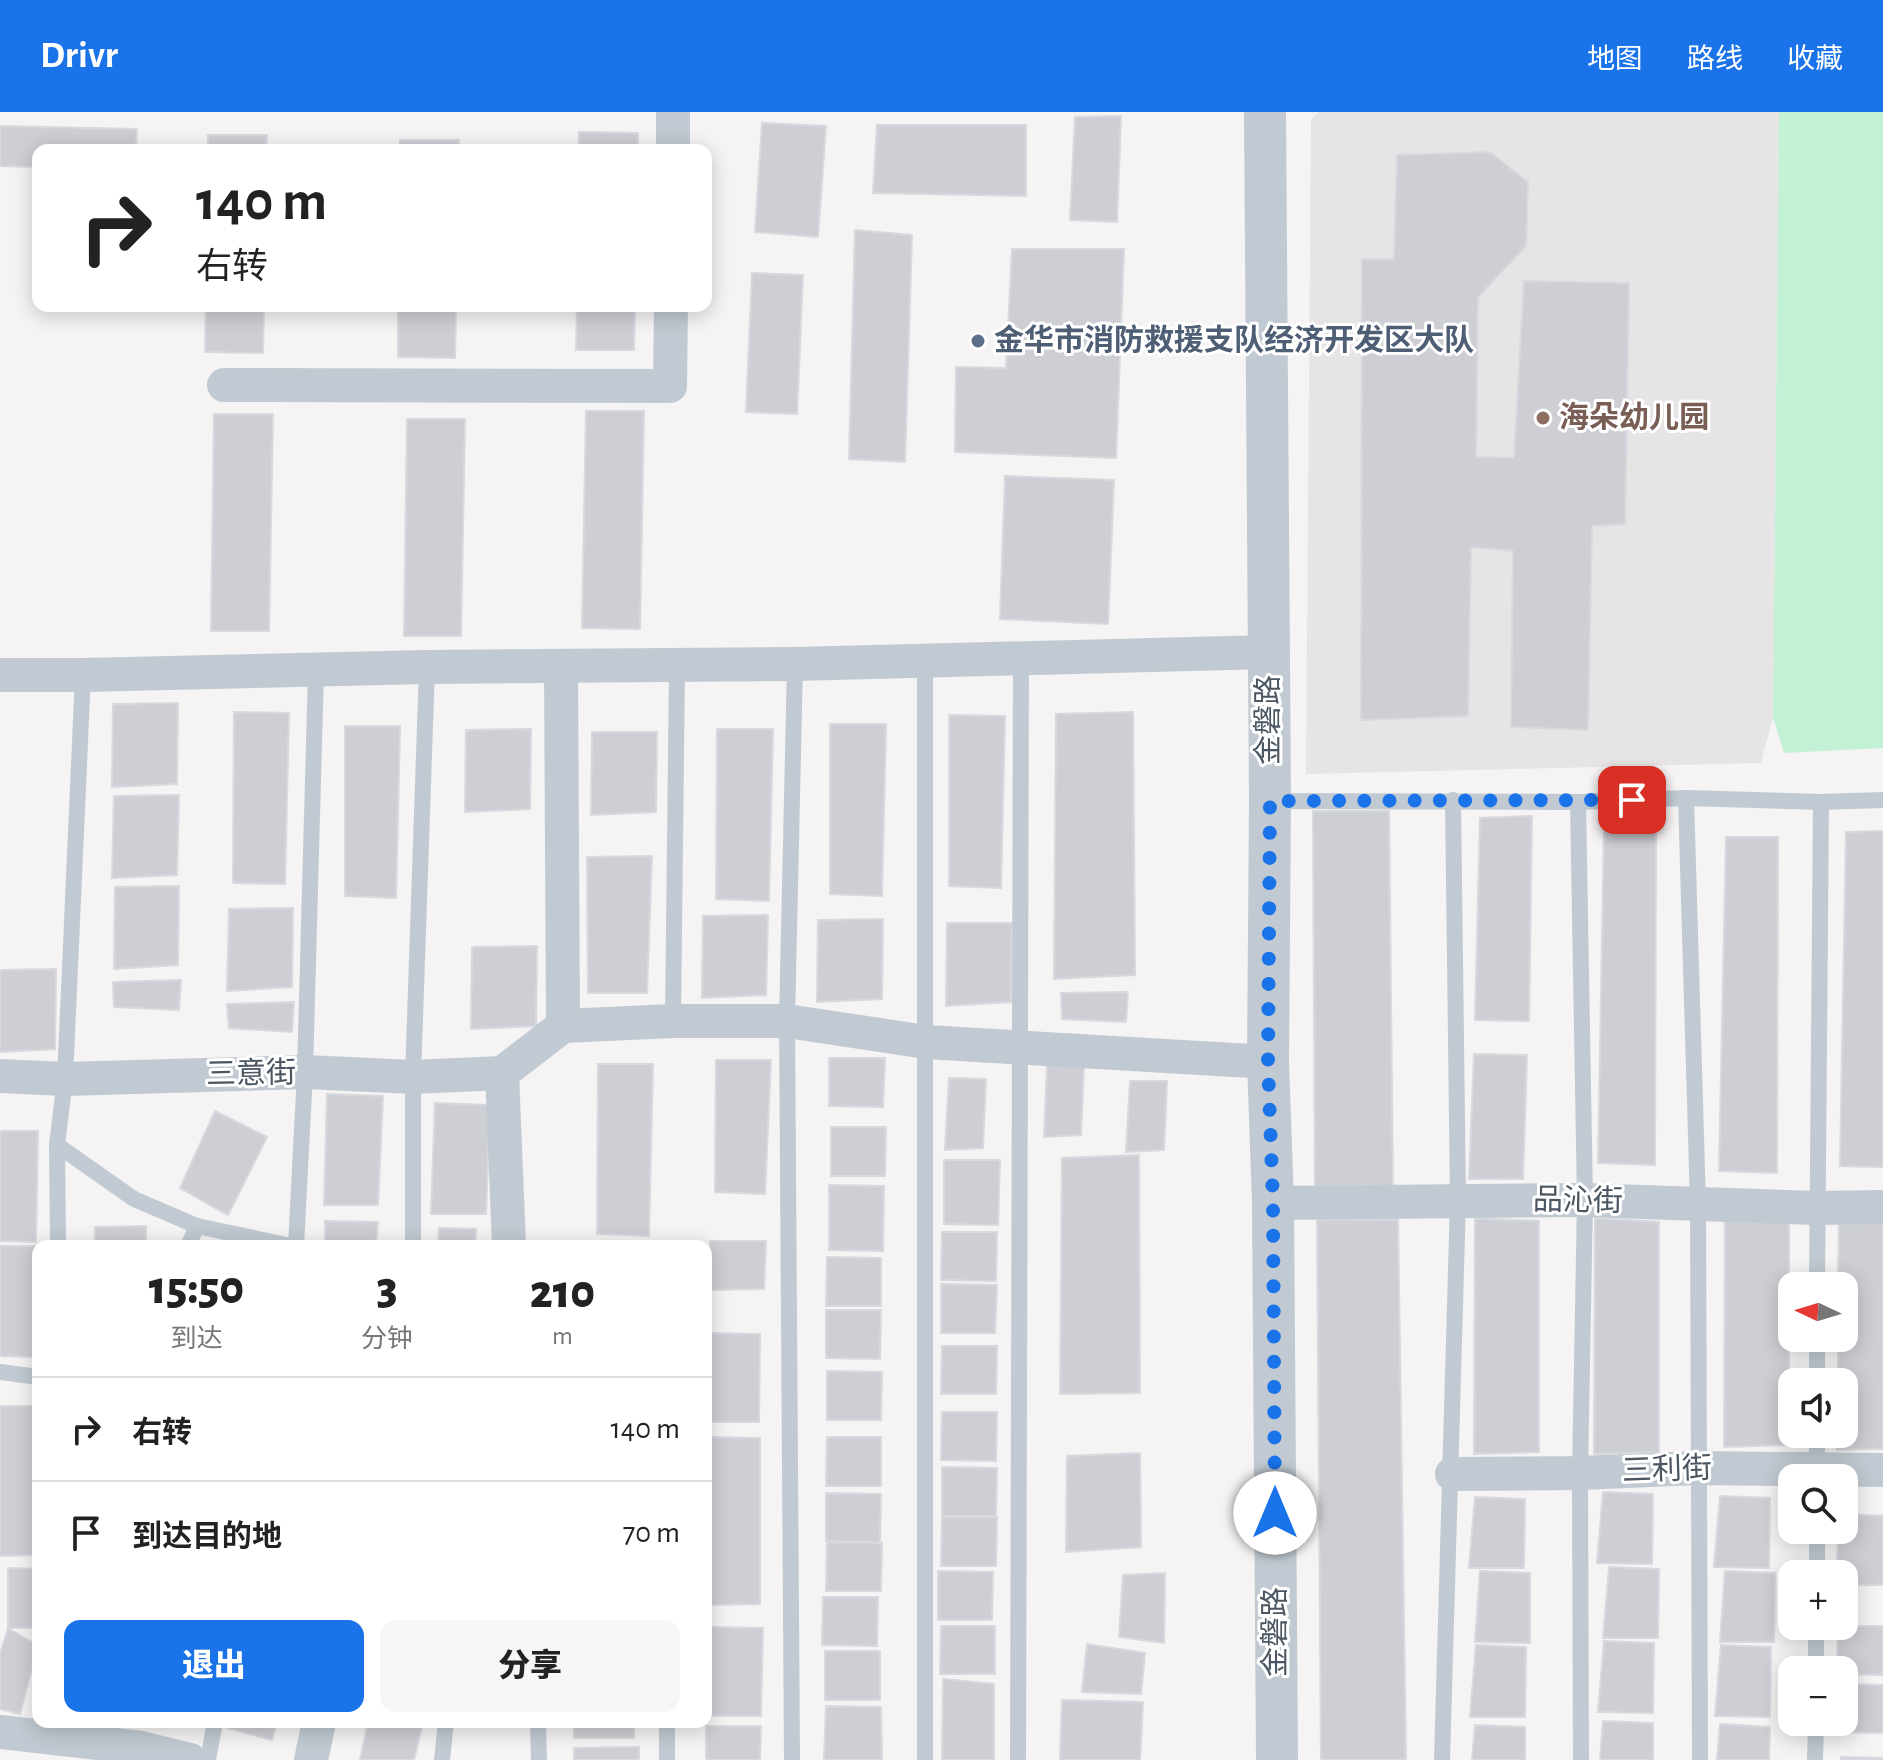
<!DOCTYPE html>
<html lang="zh">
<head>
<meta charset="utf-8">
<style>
  body { margin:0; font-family:"Alegreya Sans","Noto Sans SC",sans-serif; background:#f6f6f6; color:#222; height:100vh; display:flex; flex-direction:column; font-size:30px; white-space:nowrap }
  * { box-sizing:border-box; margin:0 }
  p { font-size:26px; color:#767676 }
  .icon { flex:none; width:44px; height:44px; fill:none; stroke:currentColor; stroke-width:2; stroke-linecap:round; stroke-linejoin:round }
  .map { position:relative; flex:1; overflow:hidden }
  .panel { position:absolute; left:32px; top:1128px; width:680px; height:488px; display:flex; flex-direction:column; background:#fff; border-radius:16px; box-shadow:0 4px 20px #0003 }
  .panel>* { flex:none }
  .top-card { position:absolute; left:32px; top:32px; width:680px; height:168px; border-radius:16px; box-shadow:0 4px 20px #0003; background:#fff; color:#222; overflow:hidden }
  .needle { width:52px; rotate:274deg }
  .buttons { position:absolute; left:1778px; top:1160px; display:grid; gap:16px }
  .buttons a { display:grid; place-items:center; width:80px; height:80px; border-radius:16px; background:#fff; box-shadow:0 4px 20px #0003; font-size:40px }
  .pin { position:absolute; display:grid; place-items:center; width:68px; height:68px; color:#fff; margin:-34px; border-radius:16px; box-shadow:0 4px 12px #0006 }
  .me { position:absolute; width:88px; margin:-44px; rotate:0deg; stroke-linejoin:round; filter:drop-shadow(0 0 6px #0008) }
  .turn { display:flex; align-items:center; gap:28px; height:168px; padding:0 32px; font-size:36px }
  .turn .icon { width:104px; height:104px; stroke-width:2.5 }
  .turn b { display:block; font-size:56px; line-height:68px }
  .eta { display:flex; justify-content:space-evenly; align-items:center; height:136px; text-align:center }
  .eta b { font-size:48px; font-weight:800; line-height:56px }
  .action { display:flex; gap:16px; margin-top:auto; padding:16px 32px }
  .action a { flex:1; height:92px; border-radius:16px; background:#1a73e8; color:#fff; font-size:32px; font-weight:800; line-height:92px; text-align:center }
  .action a+a { background:#f6f6f6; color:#222 }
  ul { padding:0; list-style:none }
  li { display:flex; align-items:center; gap:24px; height:104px; padding:0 32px; border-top:2px solid #e0e0e0 }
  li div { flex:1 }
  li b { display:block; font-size:30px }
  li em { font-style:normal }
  header { display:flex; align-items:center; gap:48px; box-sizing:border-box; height:112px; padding:0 40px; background:#1a73e8; color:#fff }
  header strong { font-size:38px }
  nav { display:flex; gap:44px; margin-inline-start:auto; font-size:28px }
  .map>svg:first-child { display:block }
  .education { fill:#e6e4e5 }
  .green { fill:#c3f1d5 }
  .building { fill:#cdcfd5; stroke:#d7d9de; stroke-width:2 }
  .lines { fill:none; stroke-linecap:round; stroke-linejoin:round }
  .service { stroke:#c1cad2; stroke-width:16 }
  .minor { stroke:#c1cad2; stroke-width:34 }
  .tertiary { stroke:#c1cad2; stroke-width:42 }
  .route { stroke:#1a73e8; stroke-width:14; stroke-dasharray:0 25.2 }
  .service-dot { fill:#5c6f8a; stroke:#fff; stroke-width:3 }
  .education-dot { fill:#8d6e63; stroke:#fff; stroke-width:3 }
  .labels { text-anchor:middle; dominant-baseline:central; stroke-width:6; stroke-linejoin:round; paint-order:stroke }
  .service-label { font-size:30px; font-weight:bold; fill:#4e5e75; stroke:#fff; text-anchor:start }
  .education-label { font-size:30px; font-weight:bold; fill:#785e54; stroke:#fff; text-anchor:start }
  .street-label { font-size:30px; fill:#4a5661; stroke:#fff }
</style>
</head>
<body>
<header>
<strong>Drivr</strong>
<nav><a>地图</a><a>路线</a><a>收藏</a></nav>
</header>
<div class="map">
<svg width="1883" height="1648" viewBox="0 0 1883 1648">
  <rect width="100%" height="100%" fill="#f5f3f3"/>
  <polygon class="education" points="1319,0 1779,0 1773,605 1761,651 1306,662 1311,7"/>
  <polygon class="green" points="1779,0 1883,0 1883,636 1784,641 1773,605"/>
  <g class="building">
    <polygon points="1121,4 1117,110 1070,108 1075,5"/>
    <polygon points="762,11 826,14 818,125 755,120"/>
    <polygon points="877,13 1026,13 1026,84 873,81"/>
    <polygon points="0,14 137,17 136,38 38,38 38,55 0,54"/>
    <polygon points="579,20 638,21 638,38 579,38"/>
    <polygon points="208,23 267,23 266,38 208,38"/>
    <rect x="400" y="28" width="59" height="10"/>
    <polygon points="1490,40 1528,70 1526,134 1478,185 1476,345 1514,346 1524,169 1629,171 1625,412 1592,414 1588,618 1511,615 1513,439 1471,435 1468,604 1361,608 1362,147 1394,147 1397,43"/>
    <polygon points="855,118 912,123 905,350 849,347"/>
    <polygon points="1012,137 1124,137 1116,346 955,340 956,255 1006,256"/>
    <polygon points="752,161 803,163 797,302 746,300"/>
    <polygon points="206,194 264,194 263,241 205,240"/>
    <polygon points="398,194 456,194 455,246 398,245"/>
    <polygon points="577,194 635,194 634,238 576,238"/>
    <polygon points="586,299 644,299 640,517 582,516"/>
    <polygon points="214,302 273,302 269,519 211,519"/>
    <polygon points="407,307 465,307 461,524 404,524"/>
    <polygon points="1005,364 1114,368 1108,512 1000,507"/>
    <polygon points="178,591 177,672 112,675 113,592"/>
    <polygon points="234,600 289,601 285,772 233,771"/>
    <polygon points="1133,600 1135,863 1054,867 1056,602"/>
    <polygon points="949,603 1005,604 1001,776 949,774"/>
    <polygon points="830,612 886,612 882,784 830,782"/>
    <polygon points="345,614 400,614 396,786 345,784"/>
    <polygon points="531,617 530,697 465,700 466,618"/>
    <polygon points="717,617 773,617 769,789 716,787"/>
    <polygon points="592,620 657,620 656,700 591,703"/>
    <polygon points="179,683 177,763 112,766 114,684"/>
    <polygon points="1313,699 1389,699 1393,1077 1315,1079"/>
    <polygon points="1532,704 1529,909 1475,908 1480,706"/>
    <polygon points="1656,716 1655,1053 1598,1051 1604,717"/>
    <polygon points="1883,719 1883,1055 1840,1054 1846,720"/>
    <polygon points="1726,725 1778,725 1777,1061 1719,1059"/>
    <polygon points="652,744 647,881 588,881 587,745"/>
    <polygon points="179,774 178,853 114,857 115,775"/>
    <polygon points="293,796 292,875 227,879 229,797"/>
    <polygon points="768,803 766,883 702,886 703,804"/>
    <polygon points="883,807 882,887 817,890 818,808"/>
    <polygon points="947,811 1012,811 1011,890 946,894"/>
    <polygon points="537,834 536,914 471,917 472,835"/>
    <polygon points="56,857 55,937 0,940 0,858"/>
    <polygon points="181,868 179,898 114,895 113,870"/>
    <polygon points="1128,880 1126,910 1062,907 1061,881"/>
    <polygon points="294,890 292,920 229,916 227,892"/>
    <polygon points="1474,942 1527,943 1523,1067 1469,1067"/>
    <polygon points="829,946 885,946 883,995 829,994"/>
    <polygon points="716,948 771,948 765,1082 715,1080"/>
    <polygon points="598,952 653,952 649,1124 597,1122"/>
    <polygon points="1047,953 1084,954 1081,1023 1044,1025"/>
    <polygon points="949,966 986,967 983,1036 945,1038"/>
    <polygon points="1130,969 1167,969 1164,1038 1126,1040"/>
    <polygon points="327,982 383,984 378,1093 324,1093"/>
    <polygon points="435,991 490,993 486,1102 431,1102"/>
    <polygon points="215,999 267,1025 228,1103 180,1076"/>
    <polygon points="831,1015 886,1015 885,1064 831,1064"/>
    <polygon points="0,1019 38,1019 36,1130 0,1129"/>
    <polygon points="1139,1043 1140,1281 1060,1282 1062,1046"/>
    <polygon points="944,1048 1000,1048 998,1113 944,1112"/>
    <polygon points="829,1073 884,1074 883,1139 829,1138"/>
    <polygon points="1725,1099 1789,1103 1789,1333 1724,1335"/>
    <polygon points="1839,1102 1883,1104 1883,1337 1837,1338 1838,1322 1844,1322 1844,1270 1838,1270 1838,1226 1844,1226 1844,1174 1838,1174"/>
    <polygon points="1475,1106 1539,1109 1539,1340 1474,1342"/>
    <polygon points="1595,1106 1659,1110 1659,1340 1594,1342"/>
    <polygon points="1398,1107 1406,1648 1321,1648 1317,1108"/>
    <polygon points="325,1109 378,1110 376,1134 325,1134"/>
    <polygon points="146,1114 146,1134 95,1134 95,1115"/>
    <polygon points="439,1116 476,1117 475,1134 438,1134"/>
    <polygon points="942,1120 997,1120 996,1169 941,1168"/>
    <polygon points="710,1129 766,1129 764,1177 710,1178"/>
    <polygon points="0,1134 35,1134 33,1245 0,1244"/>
    <polygon points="827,1145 881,1146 881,1194 826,1194"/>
    <polygon points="941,1172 997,1173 995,1221 941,1221"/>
    <polygon points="826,1198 881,1198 880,1247 826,1246"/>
    <polygon points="706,1221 760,1222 759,1310 706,1310"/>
    <polygon points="942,1234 997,1234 996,1282 941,1282"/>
    <polygon points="827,1259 882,1260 881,1308 827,1308"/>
    <polygon points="0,1294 38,1294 35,1443 0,1444"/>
    <polygon points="942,1300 997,1300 996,1349 941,1348"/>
    <polygon points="706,1325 760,1326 760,1492 708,1493"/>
    <polygon points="827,1325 881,1325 881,1374 826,1374"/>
    <polygon points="1140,1341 1141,1435 1066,1440 1067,1344"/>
    <polygon points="942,1355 997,1356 996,1404 942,1404"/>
    <polygon points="1603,1380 1653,1382 1652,1452 1597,1451"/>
    <polygon points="826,1381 881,1382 880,1430 826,1429"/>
    <polygon points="1720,1384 1770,1386 1769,1456 1714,1455"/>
    <polygon points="1475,1385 1525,1387 1524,1456 1469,1456"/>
    <polygon points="1844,1402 1883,1404 1883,1473 1844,1473 1844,1462 1836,1462 1839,1418 1844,1418"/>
    <polygon points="942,1405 997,1405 996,1454 941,1454"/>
    <polygon points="827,1430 882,1431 881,1479 826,1479"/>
    <polygon points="1609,1455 1659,1457 1658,1526 1603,1526"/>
    <polygon points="8,1456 38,1457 38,1516 8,1516"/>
    <polygon points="938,1459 993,1460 992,1508 938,1508"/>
    <polygon points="1480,1459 1530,1461 1530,1531 1475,1530"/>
    <polygon points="1725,1459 1775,1461 1774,1530 1720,1530"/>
    <polygon points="1165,1461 1164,1531 1119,1525 1123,1463"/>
    <polygon points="823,1485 878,1485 877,1534 822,1533"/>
    <polygon points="941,1514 995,1514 995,1562 940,1562"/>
    <polygon points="1838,1514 1883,1514 1883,1563 1844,1562 1844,1558 1837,1558"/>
    <polygon points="708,1515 763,1516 761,1604 708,1604"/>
    <polygon points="8,1516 38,1534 20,1602 0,1597 0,1542"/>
    <polygon points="1604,1529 1654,1531 1653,1601 1598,1600"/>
    <polygon points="1087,1532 1145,1541 1141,1582 1082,1580"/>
    <polygon points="1476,1533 1526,1535 1525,1605 1470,1605"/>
    <polygon points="1721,1533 1771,1535 1770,1605 1715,1604"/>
    <rect x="825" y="1539" width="55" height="49"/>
    <polygon points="943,1567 994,1572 994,1648 942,1648"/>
    <polygon points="1844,1572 1883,1573 1883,1621 1836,1620 1836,1610 1844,1610"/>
    <polygon points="1062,1588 1143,1590 1140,1648 1060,1648"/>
    <polygon points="826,1594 881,1595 882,1648 824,1648"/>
    <polygon points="1603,1609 1653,1611 1653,1648 1600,1648"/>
    <polygon points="230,1610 277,1610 272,1628 228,1616"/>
    <polygon points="368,1610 423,1610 414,1648 360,1648"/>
    <rect x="574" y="1610" width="60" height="16"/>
    <polygon points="1720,1612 1770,1615 1769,1648 1717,1648"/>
    <polygon points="1475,1613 1525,1615 1525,1648 1472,1648"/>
    <polygon points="706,1614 761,1614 760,1648 706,1648"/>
    <polygon points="639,1635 639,1648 574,1648 574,1636"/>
    <polygon points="1841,1645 1883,1646 1883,1648 1841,1648"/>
  </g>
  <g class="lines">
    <g class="service">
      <polyline points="1686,686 1698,1092 1700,1648"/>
      <polyline points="1270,689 1578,690 1686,686 1821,690 1883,688"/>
      <polyline points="1578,690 1585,1088 1580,1361 1581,1648"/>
      <polyline points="673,909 677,553"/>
      <polyline points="57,1033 134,1087 197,1114 291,1134"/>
      <polyline points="58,1134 57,1033 65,967 83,563"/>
      <polyline points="188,1134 197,1114"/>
      <polyline points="296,1134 305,960 316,558"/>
      <polyline points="413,1134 413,965 427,555"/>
      <polyline points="1817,1174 1821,690"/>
      <polyline points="1817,1226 1817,1270"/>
      <polyline points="0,1260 38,1265"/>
      <polyline points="1817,1322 1817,1360"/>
      <polyline points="1817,1462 1817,1418"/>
      <polyline points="1816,1558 1816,1514"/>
      <polyline points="538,1610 539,1648"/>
      <polyline points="208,1648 215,1610"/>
      <polyline points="442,1648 446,1610"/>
      <polyline points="667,1648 667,1610"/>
      <polyline points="792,1648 787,909 795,552"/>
      <polyline points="925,1648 925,549"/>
      <polyline points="1018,1648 1021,545"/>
      <polyline points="1442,1648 1458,1088 1453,688"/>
      <polyline points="1815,1648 1816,1610"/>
    </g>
    <g class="minor">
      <polyline points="673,38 673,0"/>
      <polyline points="224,273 670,274 671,194"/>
      <polyline points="0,563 83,563 427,555 795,552 1269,540"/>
      <polyline points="563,914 673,909 787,909 926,930 1268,950"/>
      <polyline points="0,964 65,967 305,960 413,965 502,961"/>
      <polyline points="1273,1091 1585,1088 1816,1096 1883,1095"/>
      <polyline points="509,1134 502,961 563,914 561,554"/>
      <polyline points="1452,1362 1580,1361 1698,1356 1883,1358"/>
      <polyline points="0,1620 141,1636 190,1648"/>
      <polyline points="311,1648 319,1610"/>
    </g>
    <polyline class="tertiary" points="1265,0 1270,689 1268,950 1273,1091 1277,1648"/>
  </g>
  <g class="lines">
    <polyline class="route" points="1275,1401 1273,1091 1268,950 1270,689 1632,688"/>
  </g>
  <circle class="service-dot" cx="978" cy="229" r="8"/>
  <circle class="education-dot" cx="1543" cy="306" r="8"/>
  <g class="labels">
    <g class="service-label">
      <text x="994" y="229">金华市消防救援支队经济开发区大队</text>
    </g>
    <g class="education-label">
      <text x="1559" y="306">海朵幼儿园</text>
    </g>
    <g class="street-label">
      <text transform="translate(1269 608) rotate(-90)">金磐路</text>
      <text transform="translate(251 962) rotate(-1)">三意街</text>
      <text transform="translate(1578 1089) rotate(1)">品沁街</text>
      <text transform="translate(1667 1358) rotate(-2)">三利街</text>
      <text transform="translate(1276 1520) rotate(-90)">金磐路</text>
    </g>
  </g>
</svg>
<div class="buttons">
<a><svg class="needle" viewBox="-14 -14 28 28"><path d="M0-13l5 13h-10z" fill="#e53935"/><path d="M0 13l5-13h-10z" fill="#767676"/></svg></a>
<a><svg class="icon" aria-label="sound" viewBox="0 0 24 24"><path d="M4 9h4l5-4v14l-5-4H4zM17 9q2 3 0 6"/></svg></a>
<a><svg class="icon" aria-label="search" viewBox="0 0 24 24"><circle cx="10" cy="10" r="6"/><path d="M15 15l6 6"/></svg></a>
<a>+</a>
<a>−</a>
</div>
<div class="pin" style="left:1632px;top:688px;background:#d93025"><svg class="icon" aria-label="arrive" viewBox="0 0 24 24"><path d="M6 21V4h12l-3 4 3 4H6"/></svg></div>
<svg class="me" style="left:1275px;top:1401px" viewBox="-20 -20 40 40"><circle r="19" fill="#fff"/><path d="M0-13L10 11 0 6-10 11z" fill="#1a73e8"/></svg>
<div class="top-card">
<div class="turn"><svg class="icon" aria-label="right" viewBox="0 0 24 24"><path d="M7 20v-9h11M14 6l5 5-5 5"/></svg><div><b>140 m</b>右转</div></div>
</div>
<section class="panel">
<div class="eta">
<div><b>15:50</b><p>到达</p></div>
<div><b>3</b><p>分钟</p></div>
<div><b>210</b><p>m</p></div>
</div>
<ul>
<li><svg class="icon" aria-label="right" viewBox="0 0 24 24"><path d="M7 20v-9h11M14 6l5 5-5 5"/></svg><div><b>右转</b></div><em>140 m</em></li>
<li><svg class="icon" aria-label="arrive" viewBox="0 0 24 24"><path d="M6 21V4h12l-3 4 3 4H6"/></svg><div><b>到达目的地</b></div><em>70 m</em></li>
</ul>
<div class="action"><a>退出</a><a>分享</a></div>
</section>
</div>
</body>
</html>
